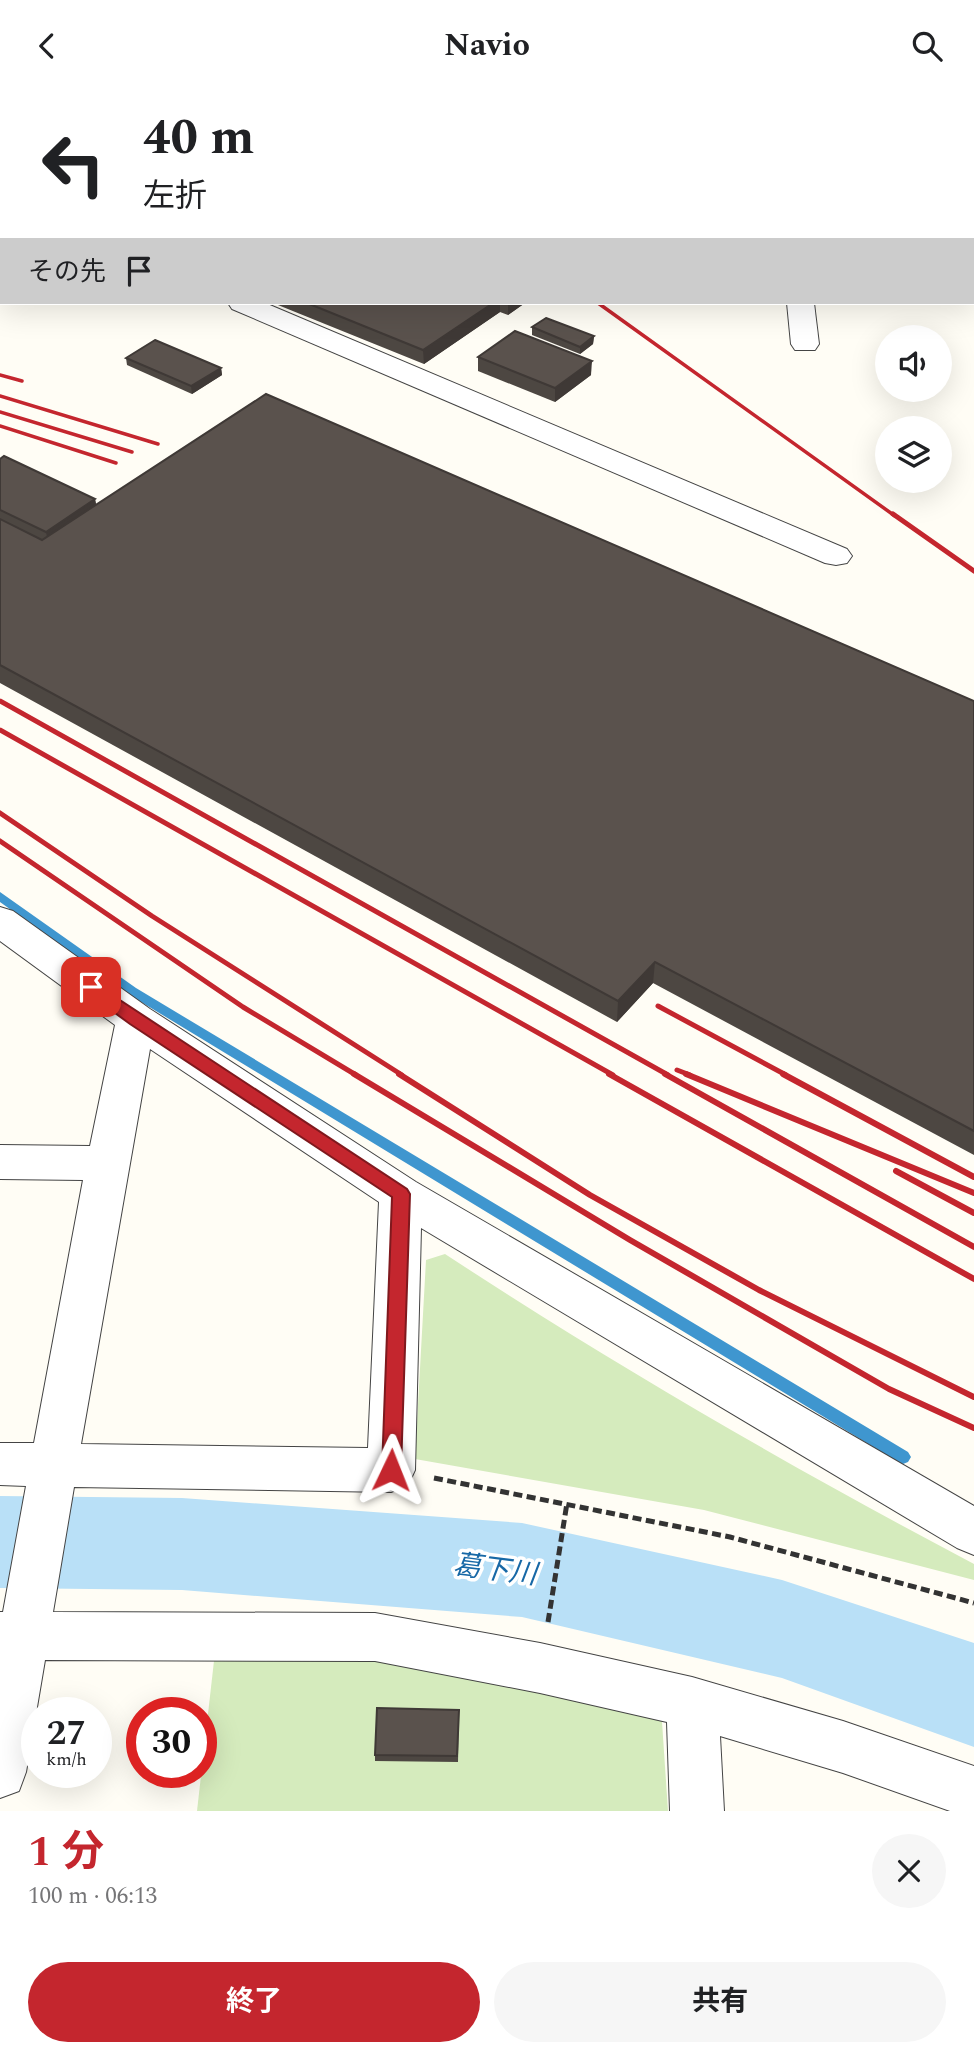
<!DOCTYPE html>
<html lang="ja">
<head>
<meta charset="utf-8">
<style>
  body { margin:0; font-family:Spectral,"Noto Sans JP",serif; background:#f6f6f6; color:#202124; height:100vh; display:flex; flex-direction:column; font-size:26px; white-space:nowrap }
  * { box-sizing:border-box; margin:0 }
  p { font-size:23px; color:#757577 }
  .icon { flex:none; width:38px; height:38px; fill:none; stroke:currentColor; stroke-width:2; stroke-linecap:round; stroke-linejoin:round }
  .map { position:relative; height:1720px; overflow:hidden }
  .details { display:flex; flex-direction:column; background:#fff; flex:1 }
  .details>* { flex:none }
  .banner { position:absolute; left:0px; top:0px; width:975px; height:214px; box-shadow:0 7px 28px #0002; background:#fff; color:#202124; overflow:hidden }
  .fabs { position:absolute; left:875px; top:234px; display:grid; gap:14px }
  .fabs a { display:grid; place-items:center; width:77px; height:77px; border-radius:50%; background:#fff; box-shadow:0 7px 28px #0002; font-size:35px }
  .speed { position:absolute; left:21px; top:1606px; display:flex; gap:14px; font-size:35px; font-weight:700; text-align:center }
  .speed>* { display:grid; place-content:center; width:91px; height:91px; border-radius:50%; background:#fff; box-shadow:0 7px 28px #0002; line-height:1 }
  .speed small { font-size:18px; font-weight:400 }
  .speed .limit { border:10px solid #d22; background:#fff; color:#111 }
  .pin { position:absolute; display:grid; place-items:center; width:60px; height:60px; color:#fff; margin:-30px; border-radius:14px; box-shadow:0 4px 10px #0006 }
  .me { position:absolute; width:77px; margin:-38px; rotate:2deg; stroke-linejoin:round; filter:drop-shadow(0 0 5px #0008) }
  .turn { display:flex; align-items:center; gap:24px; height:147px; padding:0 28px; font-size:32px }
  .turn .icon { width:91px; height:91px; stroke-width:2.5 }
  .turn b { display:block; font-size:49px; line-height:60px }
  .then { display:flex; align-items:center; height:66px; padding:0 28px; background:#0003; gap:14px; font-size:26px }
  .round { display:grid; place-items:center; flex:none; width:74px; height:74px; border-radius:37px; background:#f6f6f6 }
  .headline { display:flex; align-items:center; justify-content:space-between; height:119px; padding:0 28px }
  h1 { font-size:42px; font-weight:700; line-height:52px; color:#c4262e }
  .primary-button { display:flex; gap:14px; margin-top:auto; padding:14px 28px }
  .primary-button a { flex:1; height:80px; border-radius:42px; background:#c4262e; color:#fff; font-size:28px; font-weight:700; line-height:80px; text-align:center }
  .primary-button a+a { background:#f6f6f6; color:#202124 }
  header { display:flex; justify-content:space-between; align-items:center; height:91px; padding:0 28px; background:#fff; font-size:32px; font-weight:700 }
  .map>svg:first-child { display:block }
  .green { fill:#d5ebbd }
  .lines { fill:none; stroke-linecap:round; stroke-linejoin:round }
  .stream { fill:#3f96cf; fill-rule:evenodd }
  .river { fill:#b9e0f7; fill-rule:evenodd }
  .minor-casing { stroke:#444; stroke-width:2 }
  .path { stroke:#333; stroke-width:5; stroke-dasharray:9 4.5; stroke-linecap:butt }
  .minor { fill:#fff; fill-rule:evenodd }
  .rail-far2 { stroke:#c4262e; stroke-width:3.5 }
  .rail-far1 { stroke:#c4262e; stroke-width:5 }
  .rail { stroke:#c4262e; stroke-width:6 }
  .wall { fill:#4d4742 }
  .shaded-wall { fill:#3f3936 }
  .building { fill:#5a524d; stroke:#3f3936; stroke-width:2 }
  .route { fill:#c4262e; stroke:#7f191e; stroke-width:2 }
  .labels { text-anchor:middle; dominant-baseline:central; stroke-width:7; stroke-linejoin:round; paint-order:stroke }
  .near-water-label { font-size:28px; font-style:italic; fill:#1768a6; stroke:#fff }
</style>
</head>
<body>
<header><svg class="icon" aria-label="back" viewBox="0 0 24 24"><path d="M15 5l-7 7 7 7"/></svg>Navio<svg class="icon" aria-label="search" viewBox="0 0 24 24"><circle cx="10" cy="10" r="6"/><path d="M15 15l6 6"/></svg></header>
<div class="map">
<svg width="974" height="1720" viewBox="0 0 974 1720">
  <rect width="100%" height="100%" fill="#fffdf5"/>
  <g class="green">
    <path d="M445 1163C616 1275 794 1378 974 1473V1489L704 1419 415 1368 426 1169Z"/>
    <polygon points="215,1561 376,1563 661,1616 668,1720 197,1720"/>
  </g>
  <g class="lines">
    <g class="stream">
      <polygon points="250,0 258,0 257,2 249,2"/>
      <polygon points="0,801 136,897 908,1361 911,1366 908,1371 903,1373 898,1371 128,903 0,811"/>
    </g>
    <polygon class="river" points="0,1405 182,1407 522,1432 782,1489 974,1552 974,1656 782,1587 522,1526 182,1499 0,1497"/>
    <defs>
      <g id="minor">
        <polygon points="77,0 101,0 76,2"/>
        <rect x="973" y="110" width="1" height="16"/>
        <rect x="0" y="123" width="2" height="16"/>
        <polygon points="228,212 265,212 847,458 852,465 847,472 836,474 825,472 232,218"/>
        <polygon points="787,212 814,212 819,253 815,259 795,259 791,253"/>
        <path d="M0 816 13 820 150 918 416 1091 974 1415V1464L957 1457 421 1137 415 1379 408 1394 391 1401 74 1396 53 1521 375 1522 540 1552 692 1586 843 1630 974 1675V1720H950L843 1682 720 1645 724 1720H670L667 1631 540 1602 375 1570 45 1569 26 1681 19 1700 0 1707V1521H3L26 1395 0 1394V1352H34L83 1089 0 1088V1054L90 1055 115 934 0 850ZM150 958 379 1111 368 1357 81 1353Z"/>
      </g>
    </defs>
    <use href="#minor" class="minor-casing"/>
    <g class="path">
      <polyline points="434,1387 730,1446 974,1512"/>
      <polyline points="548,1531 567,1412"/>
    </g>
    <use href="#minor" class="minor"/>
    <g class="rail-far2">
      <polyline points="322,0 324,2"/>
      <polyline points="598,212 895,425"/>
      <polyline points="0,284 22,290"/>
      <polyline points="0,305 158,353"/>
      <polyline points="0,321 132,361"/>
      <polyline points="0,335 116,372"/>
    </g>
    <g class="rail-far1">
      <polyline points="893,423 974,480"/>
      <polyline points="0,610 668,984"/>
      <polyline points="0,639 613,984"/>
      <polyline points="0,722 152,825 402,984"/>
      <polyline points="0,750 243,916 356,984"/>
      <polyline points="658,915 786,984"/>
      <polyline points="677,979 690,984"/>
    </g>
    <g class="rail">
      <polyline points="354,983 630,1149 889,1298 974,1337"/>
      <polyline points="399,983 590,1104 759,1199 974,1306"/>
      <polyline points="609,983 974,1188"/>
      <polyline points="665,983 974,1156"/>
      <polyline points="686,983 974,1102"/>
      <polyline points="783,983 974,1086"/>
      <polyline points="896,1080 974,1122"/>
    </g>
  </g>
  <g class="wall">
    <polygon points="0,0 19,0 19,2 2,2 2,10 0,10"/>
    <polygon points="2,134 2,181 0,180 0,135"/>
    <polygon points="273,212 525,212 508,224 500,221 424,273"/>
    <polygon points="532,236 594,245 593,253 580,263 532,244"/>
    <polygon points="478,266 591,284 555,311 478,280"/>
    <polygon points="126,267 221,277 222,284 192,303 127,274"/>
    <polygon points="0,368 95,408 96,414 974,610 974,1064 653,892 617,931 0,592"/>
    <polygon points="459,1619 458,1671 375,1670 375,1664"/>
  </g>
  <g class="shaded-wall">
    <polygon points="493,212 500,212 500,221 424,273 423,259"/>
    <polygon points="508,212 525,212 508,224"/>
    <polygon points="594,245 593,253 580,263 580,256"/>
    <polygon points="592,270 591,284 555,311 555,297"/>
    <polygon points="221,277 222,284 192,303 191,295"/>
    <polygon points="95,408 98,423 49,456 46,441"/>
    <polygon points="655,871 653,892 617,931 618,910"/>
  </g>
  <g class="building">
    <polygon points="62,0 62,2 24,2 24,1"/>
    <polygon points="109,0 146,0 145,2 105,2"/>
    <polygon points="164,0 219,0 218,2 163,2"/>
    <rect x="0" y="101" width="2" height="12"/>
    <polygon points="2,134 2,168 0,167 0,135"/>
    <polygon points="307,212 493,212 423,259"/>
    <polygon points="546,227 594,245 580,256 532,236"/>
    <polygon points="515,240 592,270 555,297 478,266"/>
    <polygon points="155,249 221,277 191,295 126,267"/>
    <polygon points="266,303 974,610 974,1040 655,871 618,910 0,574 0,428 42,449"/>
    <polygon points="4,365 95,408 46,441 0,419 0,368"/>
    <polygon points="377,1617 459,1619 457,1665 375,1664"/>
  </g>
  <polygon class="route" points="91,890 407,1098 410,1103 401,1379 398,1386 391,1388 385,1386 382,1379 392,1106 130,933 85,900 85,892"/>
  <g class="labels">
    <g class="near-water-label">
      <text transform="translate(495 1479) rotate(7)">葛下川</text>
    </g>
  </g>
</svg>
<div class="fabs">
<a><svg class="icon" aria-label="sound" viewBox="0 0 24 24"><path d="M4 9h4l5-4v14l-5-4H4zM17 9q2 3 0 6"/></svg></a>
<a><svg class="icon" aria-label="layers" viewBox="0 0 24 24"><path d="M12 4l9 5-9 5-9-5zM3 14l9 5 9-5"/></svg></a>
</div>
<div class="speed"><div>27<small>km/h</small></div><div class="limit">30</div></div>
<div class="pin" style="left:91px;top:896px;background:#d93025"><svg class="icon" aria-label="arrive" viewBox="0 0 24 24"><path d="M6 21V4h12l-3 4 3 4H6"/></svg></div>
<svg class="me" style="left:391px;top:1379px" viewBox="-20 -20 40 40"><path d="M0-17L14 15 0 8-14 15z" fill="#c4262e" stroke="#fff" stroke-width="4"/></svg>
<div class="banner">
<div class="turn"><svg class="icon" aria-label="left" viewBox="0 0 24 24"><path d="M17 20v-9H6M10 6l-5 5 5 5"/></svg><div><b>40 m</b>左折</div></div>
<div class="then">その先<svg class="icon" aria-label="arrive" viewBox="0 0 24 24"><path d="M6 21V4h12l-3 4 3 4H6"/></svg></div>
</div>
</div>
<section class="details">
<div class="headline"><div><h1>1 分</h1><p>100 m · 06:13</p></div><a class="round"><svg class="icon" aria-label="close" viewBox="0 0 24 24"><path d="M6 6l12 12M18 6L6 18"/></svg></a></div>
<div class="primary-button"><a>終了</a><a>共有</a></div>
</section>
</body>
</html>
